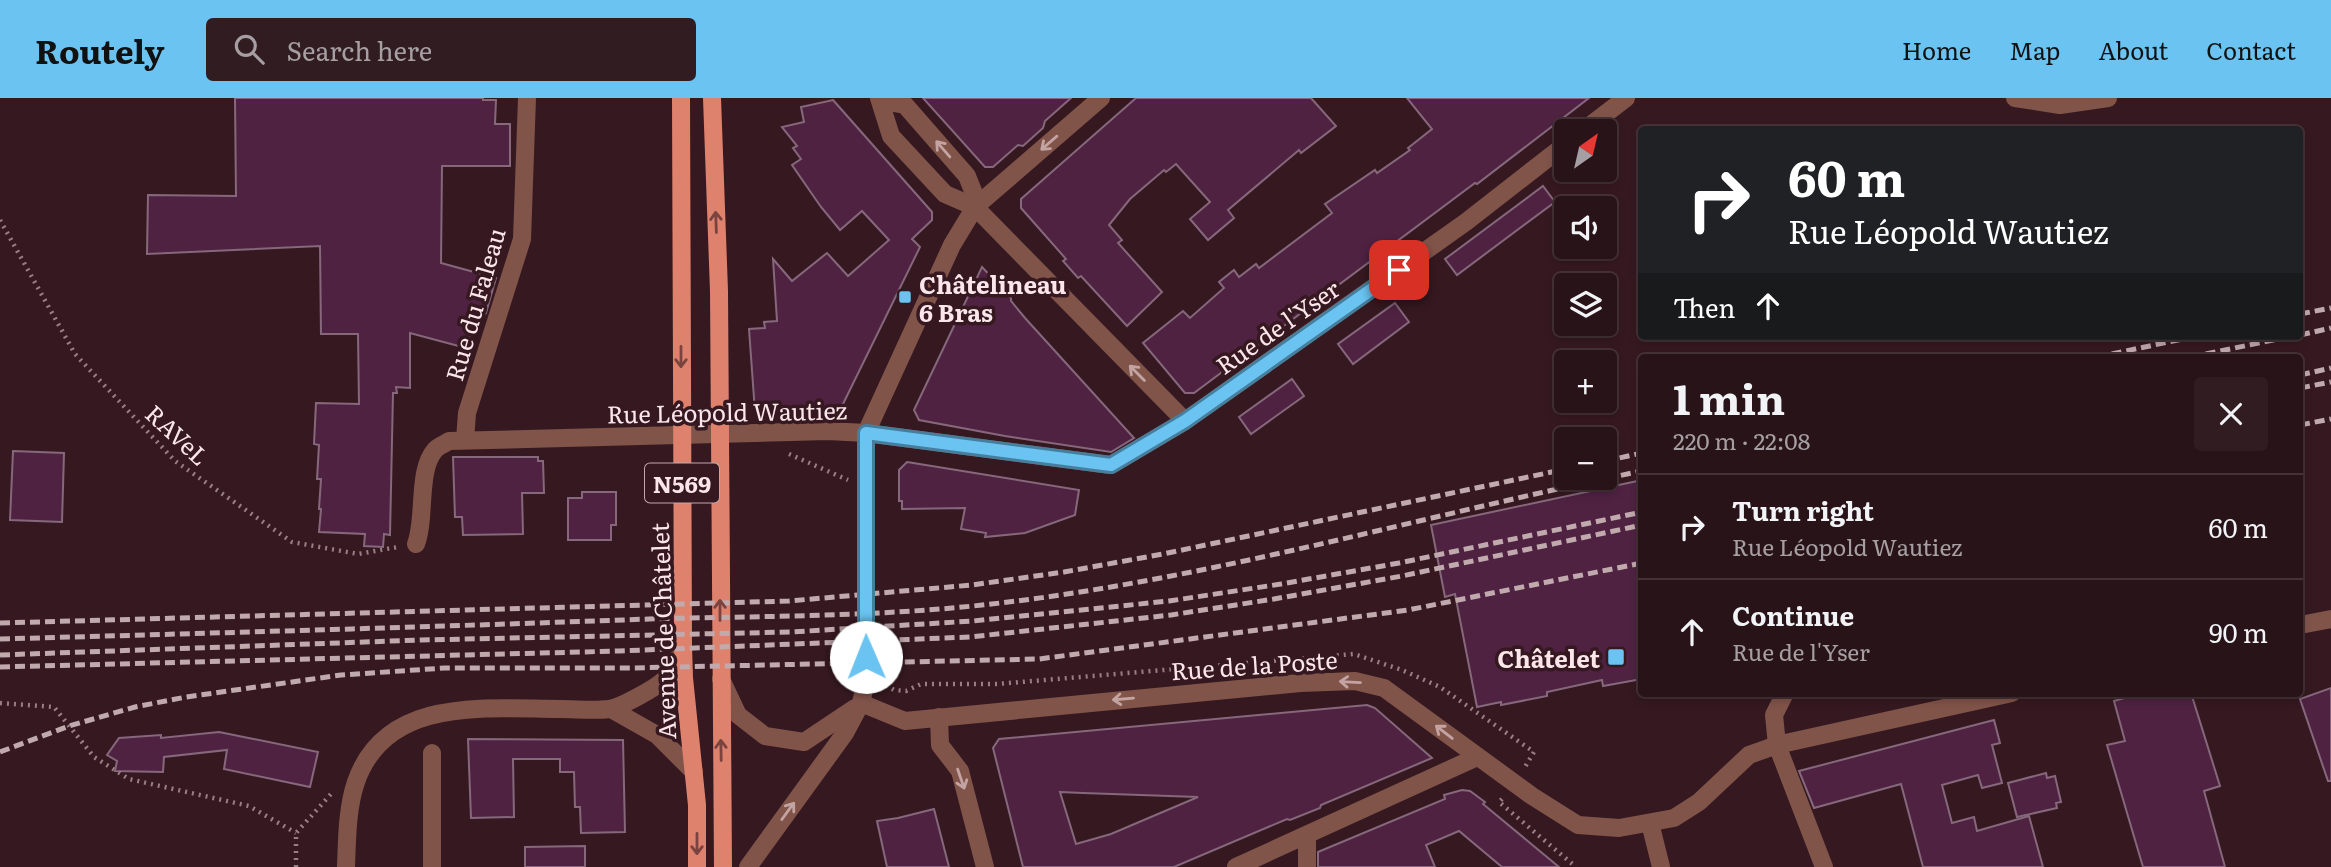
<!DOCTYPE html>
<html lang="en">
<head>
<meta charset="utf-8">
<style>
  body { margin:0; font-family:Literata,serif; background:#301c21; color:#f1f3f6; height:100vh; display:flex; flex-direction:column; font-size:26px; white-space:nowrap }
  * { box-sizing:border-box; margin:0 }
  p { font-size:23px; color:#a59ea2 }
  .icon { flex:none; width:38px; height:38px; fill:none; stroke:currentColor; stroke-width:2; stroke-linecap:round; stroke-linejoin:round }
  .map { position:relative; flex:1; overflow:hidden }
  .drawer { position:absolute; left:1638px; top:256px; width:665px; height:343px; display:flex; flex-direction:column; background:#281318; border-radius:7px; box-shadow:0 4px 10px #0003,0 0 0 2px #443237 }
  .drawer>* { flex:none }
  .top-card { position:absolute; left:1638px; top:28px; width:665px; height:214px; border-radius:7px; box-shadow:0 4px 10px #0003,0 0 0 2px #443237; background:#202124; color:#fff; overflow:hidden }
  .needle { width:46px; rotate:34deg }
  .tools { position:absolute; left:1554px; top:21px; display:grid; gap:14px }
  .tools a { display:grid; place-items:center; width:63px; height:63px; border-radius:7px; background:#281318; box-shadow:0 4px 10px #0003,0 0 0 2px #443237; font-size:35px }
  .pin { position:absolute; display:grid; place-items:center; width:60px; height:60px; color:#fff; margin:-30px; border-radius:14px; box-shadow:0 4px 10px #0006 }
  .me { position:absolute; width:77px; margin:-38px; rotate:359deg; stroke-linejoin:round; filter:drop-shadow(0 0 5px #0008) }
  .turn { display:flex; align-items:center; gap:24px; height:147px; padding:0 35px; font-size:32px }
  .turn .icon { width:91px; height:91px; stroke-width:2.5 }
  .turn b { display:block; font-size:49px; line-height:60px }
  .then { display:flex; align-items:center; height:66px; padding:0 35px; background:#0003; gap:14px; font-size:26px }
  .round { display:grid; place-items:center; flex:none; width:74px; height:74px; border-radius:7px; background:#301c21 }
  .head { display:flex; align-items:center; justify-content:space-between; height:119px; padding:0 35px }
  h1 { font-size:42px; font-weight:700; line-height:52px }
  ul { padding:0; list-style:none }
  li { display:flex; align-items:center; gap:21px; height:105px; padding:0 35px; border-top:2px solid #443237 }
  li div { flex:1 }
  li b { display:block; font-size:26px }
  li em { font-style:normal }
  header { display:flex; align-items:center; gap:42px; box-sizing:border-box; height:98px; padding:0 35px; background:#6ac3f1; color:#111 }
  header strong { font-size:33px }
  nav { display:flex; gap:38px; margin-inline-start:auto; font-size:24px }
  .search { width:490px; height:63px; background:#301c21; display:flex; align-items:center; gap:18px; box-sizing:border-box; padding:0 24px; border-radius:7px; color:#a59ea2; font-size:26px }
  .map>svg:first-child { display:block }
  .building { fill:#4f2242; stroke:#85687b; stroke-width:2; fill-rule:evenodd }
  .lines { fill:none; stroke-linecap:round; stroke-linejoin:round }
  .path { stroke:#987f84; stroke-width:4.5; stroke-dasharray:2 5; stroke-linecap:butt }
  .minor { stroke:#81544a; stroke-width:18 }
  .major { stroke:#df826d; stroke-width:18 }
  .rail { stroke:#c1aaae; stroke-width:5; stroke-dasharray:10 5; stroke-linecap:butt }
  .oneway { stroke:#c4a4a2 }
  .oneway2 { stroke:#7a433f }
  .route-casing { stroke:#457f9d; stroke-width:18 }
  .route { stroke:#6ac3f1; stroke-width:12 }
  .poi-dot { fill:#6ac3f1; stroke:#361920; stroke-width:2.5 }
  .labels { text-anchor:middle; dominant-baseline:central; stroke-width:7; stroke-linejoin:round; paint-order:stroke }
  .shield { fill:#361920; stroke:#c0a8ad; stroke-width:2 }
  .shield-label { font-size:23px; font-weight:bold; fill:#fbe6ea }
  .poi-label { font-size:24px; font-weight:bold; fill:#fbe6ea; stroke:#361920; text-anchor:start }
  .street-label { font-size:24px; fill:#fbe6ea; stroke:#361920 }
</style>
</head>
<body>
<header>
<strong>Routely</strong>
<div class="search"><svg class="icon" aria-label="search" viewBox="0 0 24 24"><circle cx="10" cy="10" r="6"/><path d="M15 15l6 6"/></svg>Search here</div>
<nav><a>Home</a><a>Map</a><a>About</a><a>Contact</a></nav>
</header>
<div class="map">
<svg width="2331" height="769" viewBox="0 0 2331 769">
  <rect width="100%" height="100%" fill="#361920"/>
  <g class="building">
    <polygon points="235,0 483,0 483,2 496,2 495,26 510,26 510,68 442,68 441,165 496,180 486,215 482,219 476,217 466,250 410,235 410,290 396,289 397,295 393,295 390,437 384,436 383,449 364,448 365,436 319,434 321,411 319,411 321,381 317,381 319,347 314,346 316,305 359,306 358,236 321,236 320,148 147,156 148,97 236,98"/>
    <polygon points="923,0 1071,0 1045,23 1043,30 1023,48 1018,47 993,69 985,69"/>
    <polygon points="1136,0 1311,0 1336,28 1301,55 1299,52 1228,112 1234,120 1208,142 1190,121 1210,104 1176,66 1166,74 1164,72 1130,101 1109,127 1122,142 1118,145 1162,194 1127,228 1081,178 1078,180 1063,163 1066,161 1021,110 1021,101"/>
    <polygon points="1407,0 1589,0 1477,86 1475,85 1194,295 1185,295 1143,245 1183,213 1190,220 1224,190 1219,184 1234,172 1239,179 1256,166 1259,170 1332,115 1325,106 1375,72 1377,75 1410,52 1408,50 1432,31"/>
    <polygon points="833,2 932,114 932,122 912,141 920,149 843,306 836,310 755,314 749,231 765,230 764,224 777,223 773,161 792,183 827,155 848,178 889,142 862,113 840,132 821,109 792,67 801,61 793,50 797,48 782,29 804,24 801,9"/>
    <polygon points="1543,88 1555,104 1457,177 1445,161"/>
    <polygon points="982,169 1011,200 1011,203 1025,220 1134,340 1111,354 1005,338 919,322 914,312"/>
    <polygon points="1395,205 1409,224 1353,266 1338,246"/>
    <polygon points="1292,281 1304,298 1251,336 1239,319"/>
    <polygon points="13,353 64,355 62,424 10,422"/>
    <polygon points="453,359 538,359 538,363 543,363 544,395 522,395 523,436 463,437 462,419 455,419"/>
    <polygon points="907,364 1079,392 1075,417 1025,435 985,439 986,435 961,431 965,410 902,411 902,403 899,403 899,372"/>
    <polygon points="1642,382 1642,581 1603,588 1602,582 1547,594 1547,598 1501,607 1501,604 1477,609 1455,496 1445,499 1431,427"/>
    <polygon points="582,394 616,394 616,427 611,427 611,442 568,442 568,400 582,400"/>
    <polygon points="2331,590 2331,683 2328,683 2300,601"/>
    <polygon points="2126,595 2191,595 2220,688 2204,693 2225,769 2143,769 2107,647 2125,643 2114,603 2128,599"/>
    <path d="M1367 607 1375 610 1432 660 1321 707 1320 710 1290 722 1287 721 1174 769H1023L993 650 999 641ZM1060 694 1083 695 1198 699 1111 736 1076 746Z"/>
    <polygon points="1994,622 2000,645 1992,647 2002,685 1982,690 1978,677 1942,687 1952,725 1974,719 1977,733 2029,718 2043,769 1923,769 1901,686 1814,710 1799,673"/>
    <polygon points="219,634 318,654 310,689 224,671 227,652 164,659 163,674 115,673 117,663 107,657 119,640 161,637 161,640"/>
    <polygon points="468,641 623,642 625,734 581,735 580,709 575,709 574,674 560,674 560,661 513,661 514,719 471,720"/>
    <polygon points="2046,675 2047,680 2055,678 2061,704 2056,705 2057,710 2017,719 2008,685"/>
    <polygon points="1462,692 1470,693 1485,704 1483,706 1559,769 1502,769 1459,733 1426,747 1435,769 1318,769 1318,754 1445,701 1444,697"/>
    <polygon points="934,711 949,769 887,769 877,723 898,720"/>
    <polygon points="585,748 585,769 525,769 525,749"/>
  </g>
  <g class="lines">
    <g class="path">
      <polyline points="0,122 75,256 175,363 292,444 358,456 398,449"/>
      <polyline points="789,356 848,382"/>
      <polyline points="886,587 894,592 906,593 921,586 997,586 1354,556 1402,572 1440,589 1534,654 1525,669"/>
      <polyline points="0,605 54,609 94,659 129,681 249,708 296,735"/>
      <polyline points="1502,701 1499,704 1576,769"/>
      <polyline points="296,769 296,735 331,696"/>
    </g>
    <g class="minor">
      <polyline points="879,0 891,38 945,96 975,109 1185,323"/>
      <polyline points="2015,0 2060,7 2108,0"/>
      <polyline points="882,3 905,7 967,78 973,93 975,109"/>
      <polyline points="1583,33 1626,0"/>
      <polyline points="465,342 467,315 522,141 527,0"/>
      <path d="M416 446C426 420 417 372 435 352 438 348 445 346 449 343L828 333 866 335 1111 367 1185 323 1466 124 1566 46"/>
      <polyline points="2300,527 2331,521"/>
      <polyline points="721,581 738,617 765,638 804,644 855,610"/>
      <polyline points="1785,595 1774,617 1777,647 1824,769"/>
      <polyline points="861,605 905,623 1300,585 1355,583 1384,590 1532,698 1578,727 1619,730 1674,720 1699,704 1749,657 1777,647 2012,595"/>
      <polyline points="611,611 657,637 694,674"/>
      <polyline points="939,619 940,647 960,673 985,769"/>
      <polyline points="1650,725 1661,769"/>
      <path d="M346 769C347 742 347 710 356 684 386 597 488 611 561 611 576 611 594 613 609 611 621 609 656 590 665 581 673 573 678 558 683 548"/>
      <polyline points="432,769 432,655"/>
      <polyline points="748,769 845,635 861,605 866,583 866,335 952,147 975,109 1101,0"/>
      <polyline points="1236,769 1477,659"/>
      <polyline points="1307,769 1307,738"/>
    </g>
    <g class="major">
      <polyline points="681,0 683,548 684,580 697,707 697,769"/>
      <polyline points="712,0 719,193 723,769"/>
    </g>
    <g class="rail">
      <polyline points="2300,216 2331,210"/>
      <polyline points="2300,237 2331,230"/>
      <polyline points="2097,259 2197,238"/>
      <polyline points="2191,259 2293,238"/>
      <polyline points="2300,277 2331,270"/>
      <polyline points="2300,290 2331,284"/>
      <polyline points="2300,327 2331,321"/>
      <polyline points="1605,363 1642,355"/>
      <polyline points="0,525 789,503 972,487 1064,474 1163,456 1566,371"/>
      <path d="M0 541C216 535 433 529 649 521 757 518 865 519 973 508 1199 485 1419 418 1642 373"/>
      <polyline points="0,557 421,542 791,534 973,523 1169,503 1281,486 1399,465 1642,414"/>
      <polyline points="0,569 619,553 970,539 1171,517 1274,501 1402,478 1642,427"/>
      <polyline points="0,654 69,628 135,609 186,599 341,577 445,570 631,570 1039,561 1408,512 1642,465"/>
    </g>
  </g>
  <defs><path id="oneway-shaft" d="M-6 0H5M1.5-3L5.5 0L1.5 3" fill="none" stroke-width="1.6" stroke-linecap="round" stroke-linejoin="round" transform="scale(1.75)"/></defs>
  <g class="oneway">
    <use href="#oneway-shaft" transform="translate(1049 45) rotate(139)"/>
    <use href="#oneway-shaft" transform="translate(943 51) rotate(-131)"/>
    <use href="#oneway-shaft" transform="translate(1137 275) rotate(-135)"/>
    <use href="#oneway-shaft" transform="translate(1350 584) rotate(-177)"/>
    <use href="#oneway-shaft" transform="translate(1123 601) rotate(175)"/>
    <use href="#oneway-shaft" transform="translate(1444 634) rotate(-142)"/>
    <use href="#oneway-shaft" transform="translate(961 681) rotate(71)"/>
    <use href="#oneway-shaft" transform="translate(788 713) rotate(-54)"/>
  </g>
  <g class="oneway2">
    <use href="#oneway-shaft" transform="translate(716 124) rotate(-92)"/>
    <use href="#oneway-shaft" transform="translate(681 259) rotate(90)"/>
    <use href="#oneway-shaft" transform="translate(720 512) rotate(-90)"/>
    <use href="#oneway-shaft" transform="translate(721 652) rotate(-91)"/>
    <use href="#oneway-shaft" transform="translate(697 746) rotate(90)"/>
  </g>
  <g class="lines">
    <defs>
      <polyline id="route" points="866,559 866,335 1111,367 1185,323 1399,172"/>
    </defs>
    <use href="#route" class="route-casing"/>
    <use href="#route" class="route"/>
  </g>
  <g class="poi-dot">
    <rect x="898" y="192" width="14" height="14" rx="3.5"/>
    <rect x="1607" y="550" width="18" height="18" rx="3.5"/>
  </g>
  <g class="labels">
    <rect class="shield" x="645" y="365.5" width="74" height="39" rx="5"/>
    <g class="shield-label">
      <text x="682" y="385">N569</text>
    </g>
    <g class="poi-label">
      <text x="919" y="185">Châtelineau<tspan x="919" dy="28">6 Bras</tspan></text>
      <text x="1600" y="559" text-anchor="end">Châtelet</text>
    </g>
    <g class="street-label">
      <text transform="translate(474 206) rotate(-74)">Rue du Faleau</text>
      <text transform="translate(1277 228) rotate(-35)">Rue de l'Yser</text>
      <text transform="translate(727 313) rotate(-1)">Rue Léopold Wautiez</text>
      <text transform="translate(178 336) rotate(43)">RAVeL</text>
      <text transform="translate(662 533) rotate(-92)">Avenue de Châtelet</text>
      <text transform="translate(1254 566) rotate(-4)">Rue de la Poste</text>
    </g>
  </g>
</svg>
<div class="tools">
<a><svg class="needle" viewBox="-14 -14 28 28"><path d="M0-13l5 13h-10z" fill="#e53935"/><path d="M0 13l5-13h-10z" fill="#a59ea2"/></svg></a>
<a><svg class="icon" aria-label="sound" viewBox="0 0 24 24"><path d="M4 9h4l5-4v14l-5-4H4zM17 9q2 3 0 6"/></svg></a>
<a><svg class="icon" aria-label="layers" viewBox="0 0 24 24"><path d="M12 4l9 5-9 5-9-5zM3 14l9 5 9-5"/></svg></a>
<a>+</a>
<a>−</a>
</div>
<div class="pin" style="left:1399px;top:172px;background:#d93025"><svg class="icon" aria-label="arrive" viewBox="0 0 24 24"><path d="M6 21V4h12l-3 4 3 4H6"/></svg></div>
<svg class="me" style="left:866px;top:559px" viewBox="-20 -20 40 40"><circle r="19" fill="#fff"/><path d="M0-13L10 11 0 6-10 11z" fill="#6ac3f1"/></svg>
<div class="top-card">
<div class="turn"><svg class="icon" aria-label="right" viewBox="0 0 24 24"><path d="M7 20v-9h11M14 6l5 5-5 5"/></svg><div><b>60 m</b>Rue Léopold Wautiez</div></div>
<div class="then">Then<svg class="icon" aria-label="ahead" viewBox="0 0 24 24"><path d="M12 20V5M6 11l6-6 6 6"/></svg></div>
</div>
<section class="drawer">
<div class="head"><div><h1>1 min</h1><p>220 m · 22:08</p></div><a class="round"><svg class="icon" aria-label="close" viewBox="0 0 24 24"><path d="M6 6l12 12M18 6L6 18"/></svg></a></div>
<ul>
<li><svg class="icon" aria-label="right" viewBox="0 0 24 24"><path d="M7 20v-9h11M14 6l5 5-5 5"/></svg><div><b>Turn right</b><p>Rue Léopold Wautiez</p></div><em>60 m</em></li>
<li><svg class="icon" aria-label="ahead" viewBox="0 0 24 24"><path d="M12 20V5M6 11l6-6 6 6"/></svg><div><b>Continue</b><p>Rue de l'Yser</p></div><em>90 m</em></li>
</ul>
</section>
</div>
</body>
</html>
